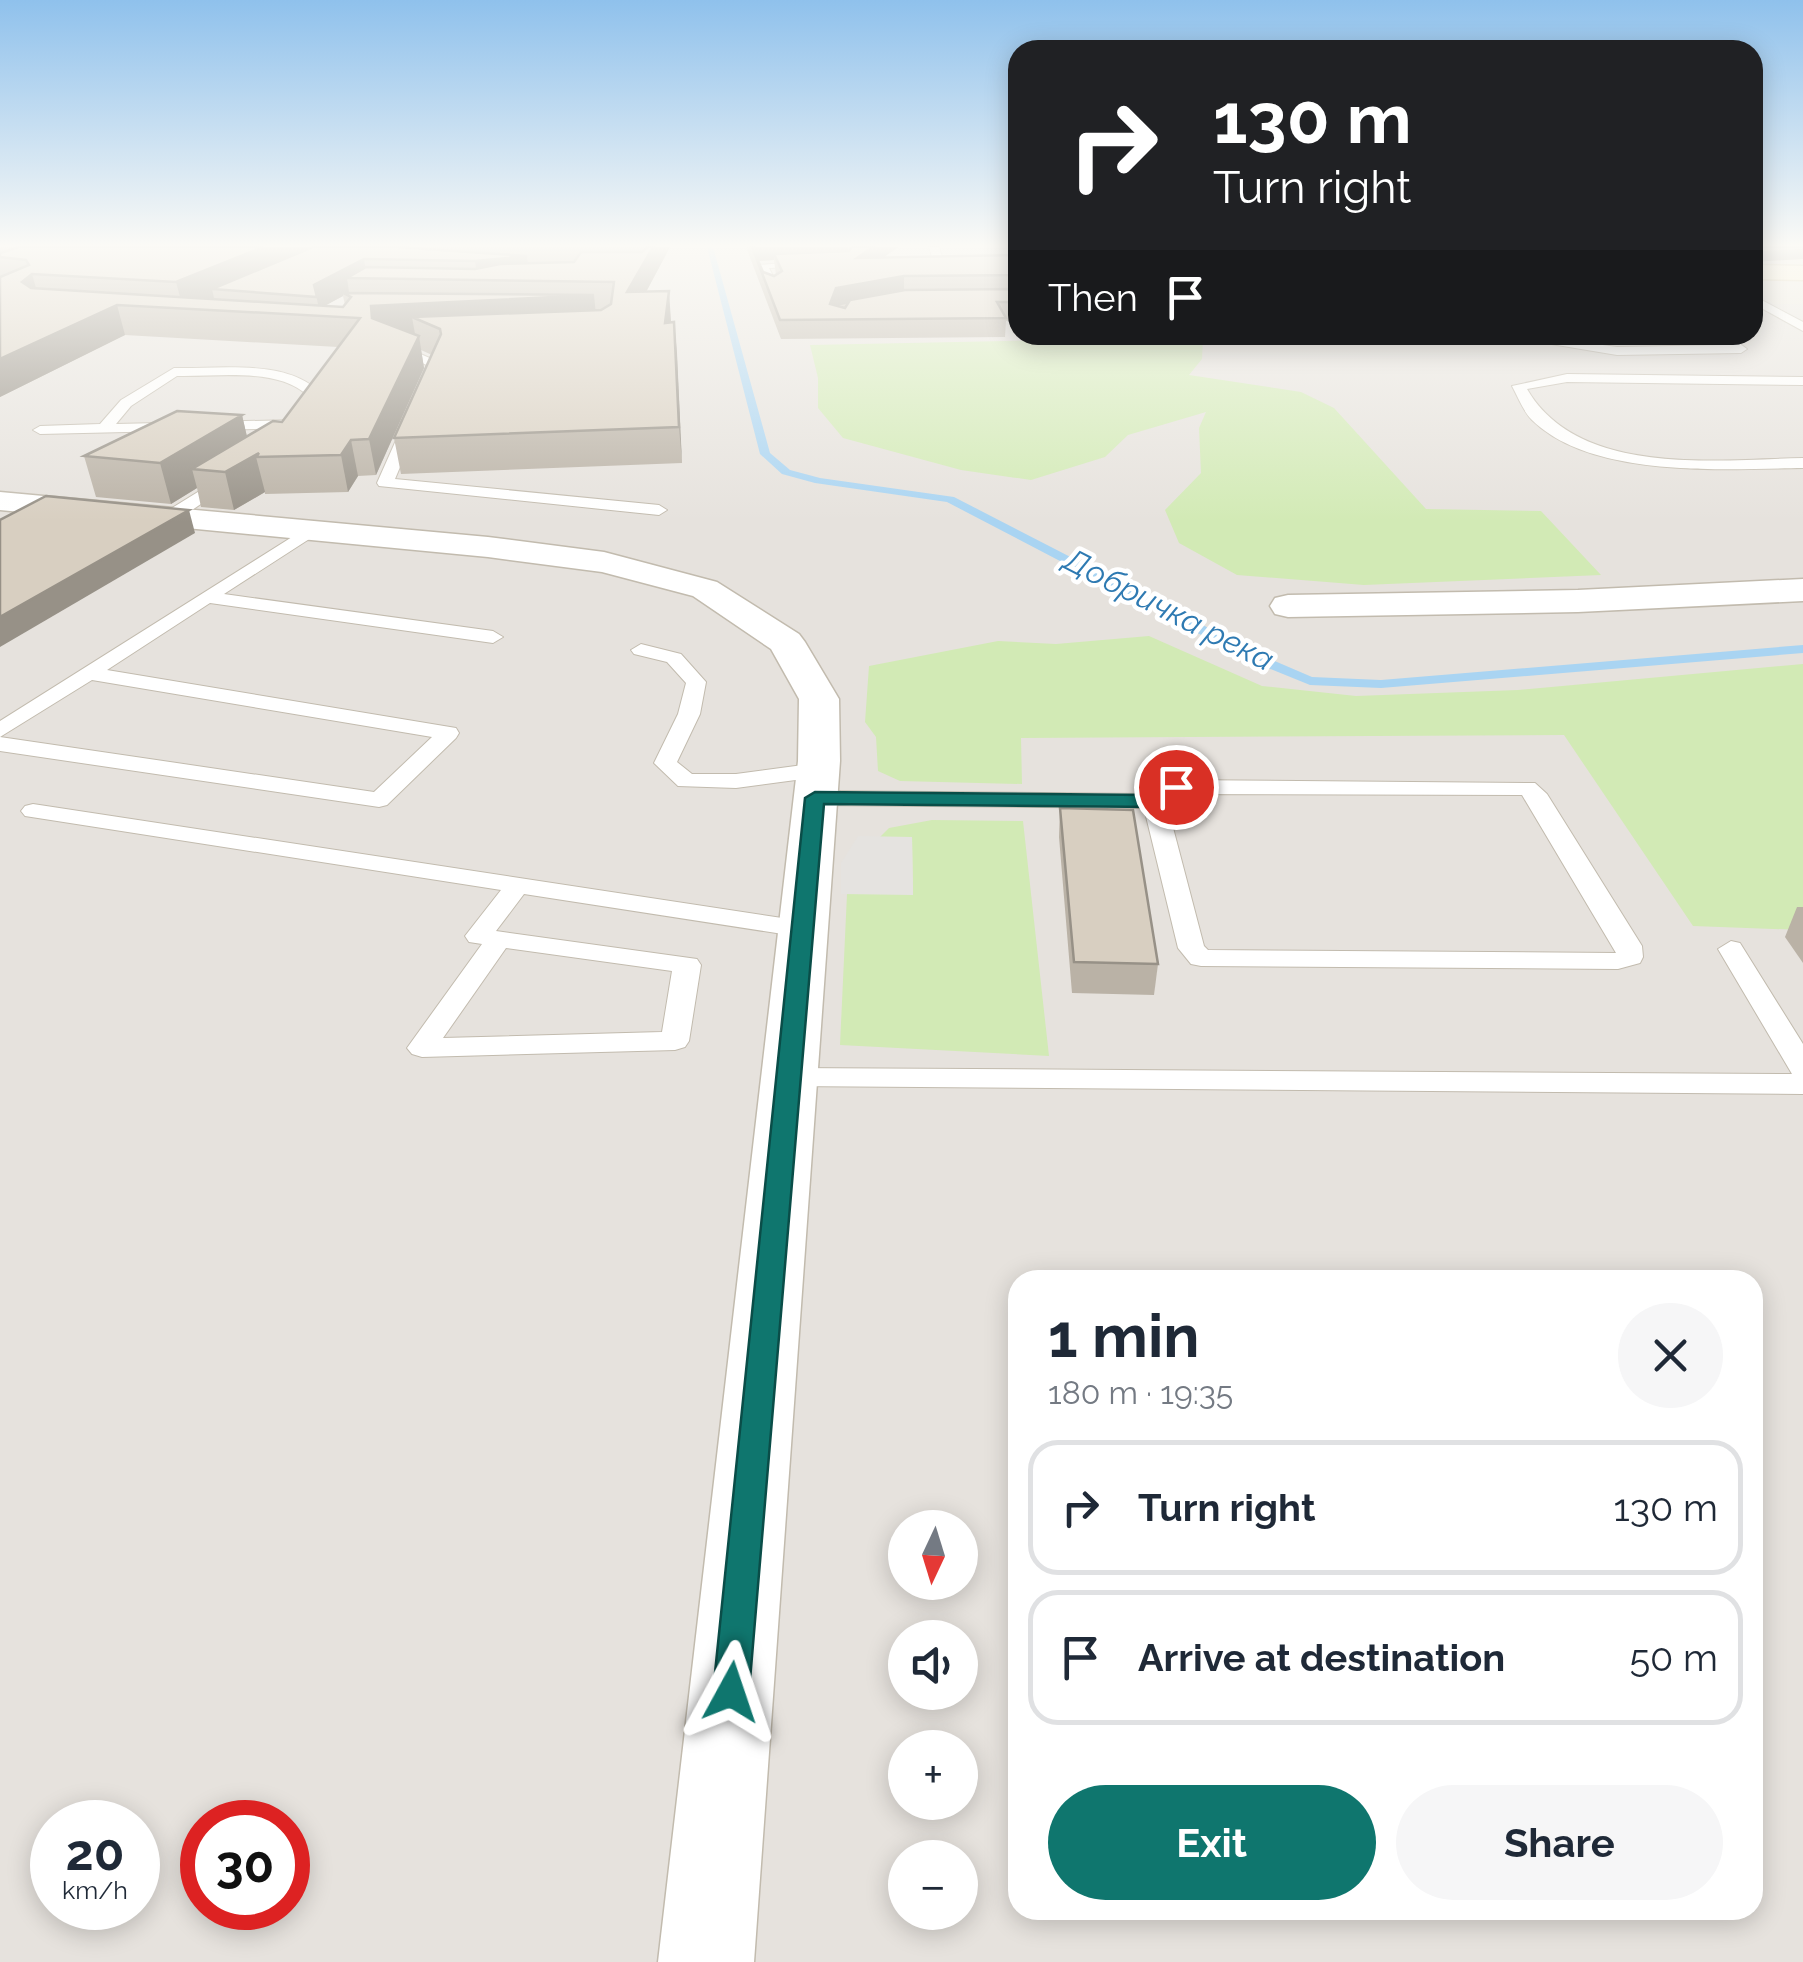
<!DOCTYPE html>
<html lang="en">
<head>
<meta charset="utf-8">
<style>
  body { margin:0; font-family:Raleway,sans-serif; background:#f6f6f7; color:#1f2937; height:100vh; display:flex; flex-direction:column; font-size:38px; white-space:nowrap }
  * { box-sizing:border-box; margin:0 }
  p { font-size:32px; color:#747a83 }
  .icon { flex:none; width:55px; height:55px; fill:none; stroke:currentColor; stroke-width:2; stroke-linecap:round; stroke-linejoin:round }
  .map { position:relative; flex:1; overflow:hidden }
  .drawer { position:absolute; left:1008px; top:1270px; width:755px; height:650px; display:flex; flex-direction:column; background:#fff; border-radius:30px; box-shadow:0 5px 25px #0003 }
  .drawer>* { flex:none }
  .hud { position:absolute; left:1008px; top:40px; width:755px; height:305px; border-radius:30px; box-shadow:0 5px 25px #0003; background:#202124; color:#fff; overflow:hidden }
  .needle { width:65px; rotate:184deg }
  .fabs { position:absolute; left:888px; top:1510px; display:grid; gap:20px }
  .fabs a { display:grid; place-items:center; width:90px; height:90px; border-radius:50%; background:#fff; box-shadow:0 5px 25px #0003; font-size:50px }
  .speed { position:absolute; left:30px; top:1800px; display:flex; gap:20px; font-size:50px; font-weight:700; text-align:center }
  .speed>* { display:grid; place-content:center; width:130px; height:130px; border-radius:50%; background:#fff; box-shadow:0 5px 25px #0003; line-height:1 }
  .speed small { font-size:25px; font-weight:400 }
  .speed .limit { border:15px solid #d22; background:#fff; color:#111 }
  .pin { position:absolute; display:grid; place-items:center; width:85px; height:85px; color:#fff; margin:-42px; border:5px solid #fff; border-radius:50%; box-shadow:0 2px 10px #0007 }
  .me { position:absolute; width:110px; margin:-55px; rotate:5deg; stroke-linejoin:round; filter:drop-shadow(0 0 8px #0008) }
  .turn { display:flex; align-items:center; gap:35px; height:210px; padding:0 40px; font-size:45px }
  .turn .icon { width:130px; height:130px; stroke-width:2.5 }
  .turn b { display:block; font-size:70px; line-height:85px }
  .then { display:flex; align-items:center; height:95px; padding:0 40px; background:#0003; gap:20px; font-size:38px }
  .round { display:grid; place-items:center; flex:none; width:105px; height:105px; border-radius:52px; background:#f6f6f7 }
  .headline { display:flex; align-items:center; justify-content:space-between; height:170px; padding:0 40px }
  h1 { font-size:60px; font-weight:700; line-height:75px }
  .primary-button { display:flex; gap:20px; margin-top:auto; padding:20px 40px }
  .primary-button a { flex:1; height:115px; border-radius:60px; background:#0f766e; color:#fff; font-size:40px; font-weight:700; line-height:115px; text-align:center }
  .primary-button a+a { background:#f6f6f7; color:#1f2937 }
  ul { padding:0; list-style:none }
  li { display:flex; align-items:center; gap:30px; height:135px; margin:0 20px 15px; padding:0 20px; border:5px solid #e0e1e3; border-radius:30px }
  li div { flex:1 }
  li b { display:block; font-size:38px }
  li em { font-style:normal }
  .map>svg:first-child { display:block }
  .residential { fill:#eae5da }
  .industrial { fill:#e6e2dd; fill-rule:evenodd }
  .green { fill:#d2eab5 }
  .parking { fill:#e5e3e0 }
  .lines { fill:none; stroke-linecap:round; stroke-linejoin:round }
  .stream { fill:#a9d4f2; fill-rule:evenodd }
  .lane-casing { stroke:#c2bbae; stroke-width:2 }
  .street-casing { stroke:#c2bbae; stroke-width:3 }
  .secondary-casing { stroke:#d6c79b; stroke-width:3 }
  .lane { fill:#fff; fill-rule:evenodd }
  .street { fill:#fff; fill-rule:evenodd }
  .secondary { fill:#fff3cd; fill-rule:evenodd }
  .wall { fill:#bab2a6; fill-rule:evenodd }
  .shaded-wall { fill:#979187 }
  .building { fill:#d8cfc1; stroke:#979187; stroke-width:2.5 }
  .route { fill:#0f766e; stroke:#0a4d48; stroke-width:2.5 }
  .labels { text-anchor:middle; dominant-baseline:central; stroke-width:9; stroke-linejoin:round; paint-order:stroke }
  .far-water-label { font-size:32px; font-style:italic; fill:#2e7ab2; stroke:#fff }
</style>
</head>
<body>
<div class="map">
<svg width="1803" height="1962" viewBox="0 0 1803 1962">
  <rect width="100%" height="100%" fill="#f6f3ec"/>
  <polygon class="residential" points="1752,247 1803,247 1803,304 1774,304 1753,291"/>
  <path class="industrial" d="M0 247H1017L1018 335H1752L1753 291 1774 304H1803V1962H0ZM1018 1280H1752V1910H1018ZM905 1528H960V1582H905ZM905 1638H960V1692H905ZM905 1748H960V1802H905ZM52 1822H138V1908H52ZM202 1822H288V1908H202ZM905 1858H960V1912H905Z"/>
  <g class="green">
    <polygon points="1203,337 1202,359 1189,375 1301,392 1334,408 1426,509 1541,511 1601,575 1364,585 1237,575 1179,543 1165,510 1201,473 1199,428 1206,412 1128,435 1105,457 1031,480 961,470 843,438 818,408 818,378 810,345"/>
    <polygon points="1149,636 1262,686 1356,696 1518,690 1803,664 1803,930 1693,926 1564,735 1021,738 1022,784 900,781 878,771 876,737 865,722 869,666 998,641 1056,644"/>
    <polygon points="932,820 1023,821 1049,1056 840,1045 847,894 913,894 912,837 880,837 889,828"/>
  </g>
  <polygon class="parking" points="858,836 912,837 913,895 841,894 841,863"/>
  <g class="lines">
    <polygon class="stream" points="707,247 713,247 770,453 790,470 820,478 954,497 1263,656 1312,677 1381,680 1803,645 1803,653 1381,688 1310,685 1253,662 947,502 815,483 782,474 760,454"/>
    <defs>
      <g id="lane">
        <polygon points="929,247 939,247 952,291 942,289"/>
        <polygon points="812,261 808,266 769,268 779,288 773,291 767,288 757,265"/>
        <polygon points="1752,295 1803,322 1803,331 1752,303"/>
        <polygon points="1497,335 1530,335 1617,347 1727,345 1713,335 1728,335 1747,349 1741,353 1617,355"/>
        <polygon points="389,340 443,364 395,479 659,505 667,510 659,515 379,486 377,483 429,366 384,347 383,344"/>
        <path d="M174 368C220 369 290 358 322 395L300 421V427L295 428 40 434 33 430 40 426 100 424 121 400ZM177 376C215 377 279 367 308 396L295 420 116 424 131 406Z"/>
        <path d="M1567 374 1803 377V385L1567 382 1527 389C1578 477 1715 460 1803 458V468C1725 469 1592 479 1532 420 1523 411 1518 397 1512 386Z"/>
        <polygon points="222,477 236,480 176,521 164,521 164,513"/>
        <polygon points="311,525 320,530 317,534 224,594 493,631 503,637 493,643 210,603 107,670 456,728 459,733 456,738 387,805 379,807 0,751 0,737 374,792 432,737 92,680 0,737 0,721"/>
        <polygon points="641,644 681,654 706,682 700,714 677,762 692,774 736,774 818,763 829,770 818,777 736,788 678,786 654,763 678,714 686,683 667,662 634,654 631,650"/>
        <path d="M1176 780 1535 783 1547 794 1642 946 1643 957 1640 963 1618 969 1201 966 1191 964 1178 948 1144 808 815 805 803 798 815 791 1146 794 1151 786ZM1176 794 1522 795 1616 953 1208 950 1204 946 1166 801Z"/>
        <path d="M33 804 802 921 815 929 802 937 524 894 496 931 697 959 701 965 689 1041 685 1047 675 1050 422 1057 412 1054 407 1048 482 944 469 942 465 936 501 890 25 816 21 811 25 806ZM506 948 672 971 662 1032 443 1038Z"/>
        <polygon points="1731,941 1740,943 1803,1044 1803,1094 788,1086 777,1084 773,1077 777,1070 788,1068 1792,1074 1718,949"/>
      </g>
      <g id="street">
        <polygon points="0,492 488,537 604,552 717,582 799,634 805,642 839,699 840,761 754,1962 658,1962 798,761 799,699 771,649 693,596 602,572 488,557 0,510"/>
        <polygon points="1803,579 1803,601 1578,612 1288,617 1275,614 1270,606 1275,598 1288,595 1578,590"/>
      </g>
      <polygon id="secondary" points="1752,265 1803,266 1803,280 1752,279"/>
    </defs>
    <use href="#lane" class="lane-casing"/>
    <use href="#street" class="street-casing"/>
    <use href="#secondary" class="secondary-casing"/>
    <use href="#lane" class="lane"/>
    <use href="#street" class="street"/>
    <use href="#secondary" class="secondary"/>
  </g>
  <g class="wall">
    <path d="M0 247H670L646 292 671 322H674L682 463 401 474 394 438 432 355 421 350 424 368 376 475 358 476 348 492 265 494V492L234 510 201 507 197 488 171 504 96 497 84 456 242 415 247 437 282 422 338 347 125 335 0 397ZM343 296 345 305 343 307 324 306Z"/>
    <path d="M746 247H898L883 258 1018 255V320L1006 321 1005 337 781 339ZM774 260 776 275 774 276 763 272 758 261Z"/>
    <polygon points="1060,808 1158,964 1154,995 1072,993 1059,837"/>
    <polygon points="1797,907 1803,907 1803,963 1785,937"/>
  </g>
  <g class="shaded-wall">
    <polygon points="263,247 333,247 212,289 214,298 190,309 183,308 176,282"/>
    <polygon points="653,247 670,247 630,322 627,292"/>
    <polygon points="754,247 848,247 848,257 774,254 774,260 757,261 753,249"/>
    <polygon points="873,247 898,247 857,276 857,258"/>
    <polygon points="1803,250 1803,259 1752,262 1752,253"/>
    <polygon points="527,256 530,279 478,280 475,261"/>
    <polygon points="364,259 367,279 347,278 349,292 346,294 343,293 343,296 319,309 314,285"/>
    <polygon points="32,274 40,302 22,282"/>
    <polygon points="904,276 904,293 836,306 830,304 836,288"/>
    <polygon points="669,291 671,321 668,354 665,323"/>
    <polygon points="594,295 597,325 440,333 440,329 412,317 415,334 378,348 371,306"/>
    <polygon points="117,305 125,335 0,397 0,359"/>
    <polygon points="674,322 677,353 682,463 679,427"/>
    <polygon points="419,336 424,368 376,475 369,439"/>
    <polygon points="242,415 251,454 192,469 197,488 171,504 160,463"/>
    <polygon points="351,440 358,476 348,492 341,455"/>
    <polygon points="259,453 256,457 265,492 234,510 225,472"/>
    <polygon points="189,510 195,533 0,647 0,617"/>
  </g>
  <g class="building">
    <polygon points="19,247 263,247 176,282 32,274 22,282 31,288 343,307 351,297 343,293 594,295 371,306 372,318 419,336 369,439 351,440 341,455 256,457 259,453 225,472 192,469 273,421 282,422 360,318 117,305 0,359 0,277 29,265 26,260 0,257 0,253"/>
    <polygon points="313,247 396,247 527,256 475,261 364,259 314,285 317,297 212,289"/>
    <polygon points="648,247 653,247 627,292 669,291 665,323 674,322 679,427 394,438 441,334 440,329 412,317 601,310 611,304 614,282 347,278 366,267 475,269 500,264 574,262 581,252 642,252"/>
    <polygon points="752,247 754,247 753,249 763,272 774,276 782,271 774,254 849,251 852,247 873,247 857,258 1018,255 1018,275 904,276 836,288 830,304 845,308 850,300 905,290 1018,289 1018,302 997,302 1006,318 780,320"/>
    <polygon points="1752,247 1803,247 1803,250 1752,253"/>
    <polygon points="177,411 242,415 160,463 84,456"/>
    <polygon points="46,496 189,510 0,617 0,520"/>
    <polygon points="1060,808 1133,810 1158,964 1074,962"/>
  </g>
  <linearGradient id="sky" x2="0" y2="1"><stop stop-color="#8fc1ec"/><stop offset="0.47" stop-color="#fbfaf6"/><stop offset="1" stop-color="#fbfaf6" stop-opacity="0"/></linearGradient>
  <rect width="1803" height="522" fill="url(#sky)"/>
  <polygon class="route" points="1176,781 1185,787 1182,791 1166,795 1161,805 1154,807 824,804 749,1692 744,1705 731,1710 718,1705 713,1692 805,798 815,792 1147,795 1152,787"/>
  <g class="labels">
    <g class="far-water-label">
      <text transform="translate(1169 609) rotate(27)">Добричка река</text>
    </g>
  </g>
</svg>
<div class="fabs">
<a><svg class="needle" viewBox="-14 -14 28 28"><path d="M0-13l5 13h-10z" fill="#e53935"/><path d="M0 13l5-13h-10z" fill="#747a83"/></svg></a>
<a><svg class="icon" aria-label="sound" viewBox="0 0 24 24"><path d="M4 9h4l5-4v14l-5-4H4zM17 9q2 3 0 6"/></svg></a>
<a>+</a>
<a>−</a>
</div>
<div class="speed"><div>20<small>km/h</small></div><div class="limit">30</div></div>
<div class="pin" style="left:1176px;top:787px;background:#d93025"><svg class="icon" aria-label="arrive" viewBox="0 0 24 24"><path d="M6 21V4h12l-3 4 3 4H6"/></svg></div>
<svg class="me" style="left:731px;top:1692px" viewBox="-20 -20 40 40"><path d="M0-17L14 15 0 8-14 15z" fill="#0f766e" stroke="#fff" stroke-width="4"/></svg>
<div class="hud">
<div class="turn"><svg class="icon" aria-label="right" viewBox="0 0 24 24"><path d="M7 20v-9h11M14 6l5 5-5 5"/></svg><div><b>130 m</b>Turn right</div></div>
<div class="then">Then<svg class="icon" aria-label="arrive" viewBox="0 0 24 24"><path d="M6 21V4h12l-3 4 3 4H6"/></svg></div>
</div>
<section class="drawer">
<div class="headline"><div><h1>1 min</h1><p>180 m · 19:35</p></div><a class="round"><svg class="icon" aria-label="close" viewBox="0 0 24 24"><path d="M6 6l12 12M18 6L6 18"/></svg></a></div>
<ul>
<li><svg class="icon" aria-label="right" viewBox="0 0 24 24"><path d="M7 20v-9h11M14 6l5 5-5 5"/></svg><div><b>Turn right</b></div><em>130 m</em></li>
<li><svg class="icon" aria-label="arrive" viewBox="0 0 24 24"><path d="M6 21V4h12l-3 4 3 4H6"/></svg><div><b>Arrive at destination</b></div><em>50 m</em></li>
</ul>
<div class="primary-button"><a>Exit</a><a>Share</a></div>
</section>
</div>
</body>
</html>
